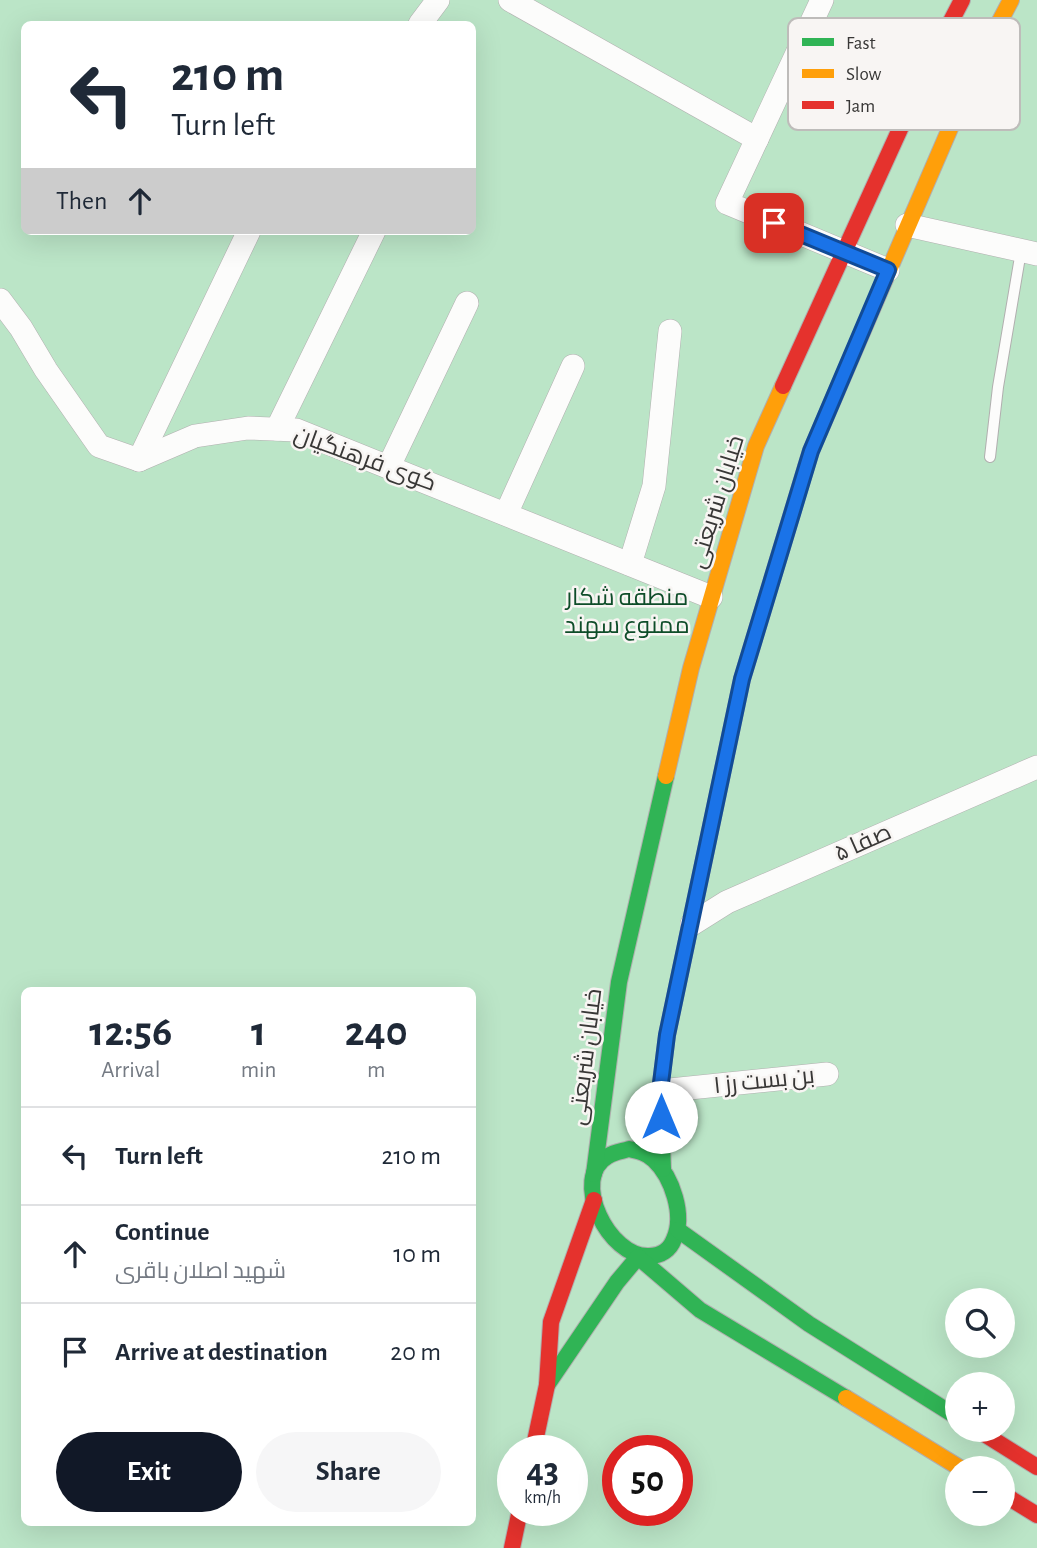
<!DOCTYPE html>
<html lang="en">
<head>
<meta charset="utf-8">
<style>
  body { margin:0; font-family:"Alegreya Sans",Cairo,sans-serif; background:#f6f6f7; color:#1f2937; height:100vh; display:flex; flex-direction:column; font-size:26px; white-space:nowrap }
  * { box-sizing:border-box; margin:0 }
  p { font-size:23px; color:#747a83 }
  .icon { flex:none; width:38px; height:38px; fill:none; stroke:currentColor; stroke-width:2; stroke-linecap:round; stroke-linejoin:round }
  .map { position:relative; flex:1; overflow:hidden }
  .side { position:absolute; left:21px; top:987px; width:455px; height:539px; display:flex; flex-direction:column; background:#fff; border-radius:10px; box-shadow:0 7px 28px #0002 }
  .side>* { flex:none }
  .guide { position:absolute; left:21px; top:21px; width:455px; height:214px; border-radius:10px; box-shadow:0 7px 28px #0002; background:#fff; color:#1f2937; overflow:hidden }
  .fabs { position:absolute; left:945px; top:1288px; display:grid; gap:14px }
  .fabs a { display:grid; place-items:center; width:70px; height:70px; border-radius:50%; background:#fff; box-shadow:0 7px 28px #0002; font-size:35px }
  .speed { position:absolute; left:497px; top:1435px; display:flex; gap:14px; font-size:35px; font-weight:700; text-align:center }
  .speed>* { display:grid; place-content:center; width:91px; height:91px; border-radius:50%; background:#fff; box-shadow:0 7px 28px #0002; line-height:1 }
  .speed small { font-size:18px; font-weight:400 }
  .speed .limit { border:10px solid #d22; background:#fff; color:#111 }
  .pin { position:absolute; display:grid; place-items:center; width:60px; height:60px; color:#fff; margin:-30px; border-radius:14px; box-shadow:0 4px 10px #0006 }
  .me { position:absolute; width:77px; margin:-38px; rotate:0deg; stroke-linejoin:round; filter:drop-shadow(0 0 5px #0008) }
  .turn { display:flex; align-items:center; gap:24px; height:147px; padding:0 35px; font-size:32px }
  .turn .icon { width:91px; height:91px; stroke-width:2.5 }
  .turn b { display:block; font-size:49px; line-height:60px }
  .then { display:flex; align-items:center; height:66px; padding:0 35px; background:#0003; gap:14px; font-size:26px }
  .eta { display:flex; justify-content:space-evenly; align-items:center; height:119px; text-align:center }
  .eta b { font-size:42px; font-weight:700; line-height:49px }
  .button { display:flex; gap:14px; margin-top:auto; padding:14px 35px }
  .button a { flex:1; height:80px; border-radius:42px; background:#111827; color:#fff; font-size:28px; font-weight:700; line-height:80px; text-align:center }
  .button a+a { background:#f6f6f7; color:#1f2937 }
  ul { padding:0; list-style:none }
  li { display:flex; align-items:center; gap:21px; height:98px; padding:0 35px; border-top:2px solid #e0e1e3 }
  li div { flex:1 }
  li b { display:block; font-size:26px }
  li em { font-style:normal }
  .map>svg:first-child { display:block }
  .green { fill:#bbe5c7; fill-rule:evenodd }
  .lines { fill:none; stroke-linecap:round; stroke-linejoin:round }
  .lane-casing { stroke:#b1afaf; stroke-width:12 }
  .street-casing { stroke:#b1afaf; stroke-width:24 }
  .fast-casing { stroke:#b1afaf; stroke-width:18 }
  .slow-casing { stroke:#b1afaf; stroke-width:18 }
  .jam-casing { stroke:#b1afaf; stroke-width:18 }
  .lane { stroke:#fcfcfb; stroke-width:10 }
  .street { stroke:#fcfcfb; stroke-width:23 }
  .fast { stroke:#30b455; stroke-width:16 }
  .slow { stroke:#ff9f0a; stroke-width:16 }
  .jam { stroke:#e5322d; stroke-width:16 }
  .route-casing { stroke:#114b97; stroke-width:18 }
  .route { stroke:#1a73e8; stroke-width:12 }
  .labels { text-anchor:middle; dominant-baseline:central; stroke-width:5; stroke-linejoin:round; paint-order:stroke }
  .street-label { font-size:24px; fill:#383736; stroke:#f8f5f3 }
  .park-label { font-size:24px; fill:#0e4d29; stroke:#f8f5f3 }
  .key { fill:#f8f5f3; stroke:#bebcba; stroke-width:2 }
  .key-label { font-size:19px; fill:#383736 }
</style>
</head>
<body>
<div class="map">
<svg width="1037" height="1548" viewBox="0 0 1037 1548">
  <rect width="100%" height="100%" fill="#eae8e7"/>
  <path class="green" d="M0 0H1037V1548H0ZM24 24H472V231H24ZM24 990H472V1522H24ZM957 1300H1003V1346H957ZM957 1384H1003V1430H957ZM513 1451H572V1510H513ZM618 1451H677V1510H618ZM957 1468H1003V1514H957Z"/>
  <g class="lines">
    <defs>
      <polyline id="lane" points="990,457 998,387 1021,251"/>
      <g id="street">
        <polyline points="510,0 757,139"/>
        <polyline points="822,0 727,203 888,270"/>
        <polyline points="420,24 438,0"/>
        <polyline points="907,225 1037,254"/>
        <polyline points="0,300 21,328 46,370 99,446 139,460 195,436 248,428 296,430 711,597"/>
        <polyline points="277,429 374,231"/>
        <polyline points="139,460 249,231"/>
        <polyline points="389,466 467,303"/>
        <polyline points="506,514 573,366"/>
        <polyline points="630,564 654,486 670,331"/>
        <polyline points="692,924 727,902 1037,767"/>
        <polyline points="660,1091 827,1074"/>
      </g>
      <g id="fast">
        <path d="M629 1149C638 1151 647 1153 654 1160 672 1177 685 1215 674 1239 670 1250 661 1256 649 1256 609 1258 569 1178 608 1156 614 1152 623 1151 629 1149Z"/>
        <polyline points="663,1169 660,1091 667,1035 742,679 806,467"/>
        <polyline points="594,1174 619,982 666,776"/>
        <polyline points="678,1230 809,1324 957,1417"/>
        <polyline points="547,1385 617,1282 638,1257 700,1310 846,1398"/>
      </g>
      <g id="slow">
        <polyline points="806,467 811,451 979,61 1011,0"/>
        <polyline points="666,776 691,668 756,446 783,386"/>
        <polyline points="846,1398 960,1468"/>
      </g>
      <g id="jam">
        <polyline points="783,386 936,50 962,0"/>
        <polyline points="978,1430 1037,1467"/>
        <polyline points="533,1451 547,1385 551,1322 594,1200"/>
        <polyline points="1003,1494 1037,1515"/>
        <polyline points="512,1548 520,1510"/>
      </g>
    </defs>
    <use href="#lane" class="lane-casing"/>
    <use href="#street" class="street-casing"/>
    <use href="#fast" class="fast-casing"/>
    <use href="#slow" class="slow-casing"/>
    <use href="#jam" class="jam-casing"/>
    <use href="#lane" class="lane"/>
    <use href="#street" class="street"/>
    <use href="#fast" class="fast"/>
    <use href="#slow" class="slow"/>
    <use href="#jam" class="jam"/>
  </g>
  <g class="lines">
    <defs>
      <polyline id="route" points="661,1117 660,1091 667,1035 742,679 811,451 888,270 774,223"/>
    </defs>
    <use href="#route" class="route-casing"/>
    <use href="#route" class="route"/>
  </g>
  <g class="labels">
    <g class="street-label">
      <text transform="translate(365 459) rotate(20)">کوی فرهنگیان</text>
      <text transform="translate(717 502) rotate(-73)">خیابان شریعتی</text>
      <text transform="translate(863 843) rotate(-24)">صفا ۵</text>
      <text transform="translate(586 1057) rotate(-83)">خیابان شریعتی</text>
      <text transform="translate(764 1081) rotate(-6)">بن بست رز ۱</text>
    </g>
    <g class="park-label">
      <text x="627" y="598">منطقه شکار<tspan x="627" dy="28">ممنوع سهند</tspan></text>
    </g>
  </g>
  <rect x="788" y="18" width="232" height="112" rx="10" class="key"/>
  <rect x="802" y="38" width="32" height="8" fill="#30b455"/>
  <rect x="802" y="69" width="32" height="9" fill="#ff9f0a"/>
  <rect x="802" y="101" width="32" height="8" fill="#e5322d"/>
  <g class="key-label">
    <text x="846" y="49">Fast</text>
    <text x="846" y="80">Slow</text>
    <text x="846" y="112">Jam</text>
  </g>
</svg>
<div class="fabs">
<a><svg class="icon" aria-label="search" viewBox="0 0 24 24"><circle cx="10" cy="10" r="6"/><path d="M15 15l6 6"/></svg></a>
<a>+</a>
<a>−</a>
</div>
<div class="speed"><div>43<small>km/h</small></div><div class="limit">50</div></div>
<div class="pin" style="left:774px;top:223px;background:#d93025"><svg class="icon" aria-label="arrive" viewBox="0 0 24 24"><path d="M6 21V4h12l-3 4 3 4H6"/></svg></div>
<svg class="me" style="left:661px;top:1117px" viewBox="-20 -20 40 40"><circle r="19" fill="#fff"/><path d="M0-13L10 11 0 6-10 11z" fill="#1a73e8"/></svg>
<div class="guide">
<div class="turn"><svg class="icon" aria-label="left" viewBox="0 0 24 24"><path d="M17 20v-9H6M10 6l-5 5 5 5"/></svg><div><b>210 m</b>Turn left</div></div>
<div class="then">Then<svg class="icon" aria-label="ahead" viewBox="0 0 24 24"><path d="M12 20V5M6 11l6-6 6 6"/></svg></div>
</div>
<section class="side">
<div class="eta">
<div><b>12:56</b><p>Arrival</p></div>
<div><b>1</b><p>min</p></div>
<div><b>240</b><p>m</p></div>
</div>
<ul>
<li><svg class="icon" aria-label="left" viewBox="0 0 24 24"><path d="M17 20v-9H6M10 6l-5 5 5 5"/></svg><div><b>Turn left</b></div><em>210 m</em></li>
<li><svg class="icon" aria-label="ahead" viewBox="0 0 24 24"><path d="M12 20V5M6 11l6-6 6 6"/></svg><div><b>Continue</b><p>شهید اصلان باقری</p></div><em>10 m</em></li>
<li><svg class="icon" aria-label="arrive" viewBox="0 0 24 24"><path d="M6 21V4h12l-3 4 3 4H6"/></svg><div><b>Arrive at destination</b></div><em>20 m</em></li>
</ul>
<div class="button"><a>Exit</a><a>Share</a></div>
</section>
</div>
</body>
</html>
